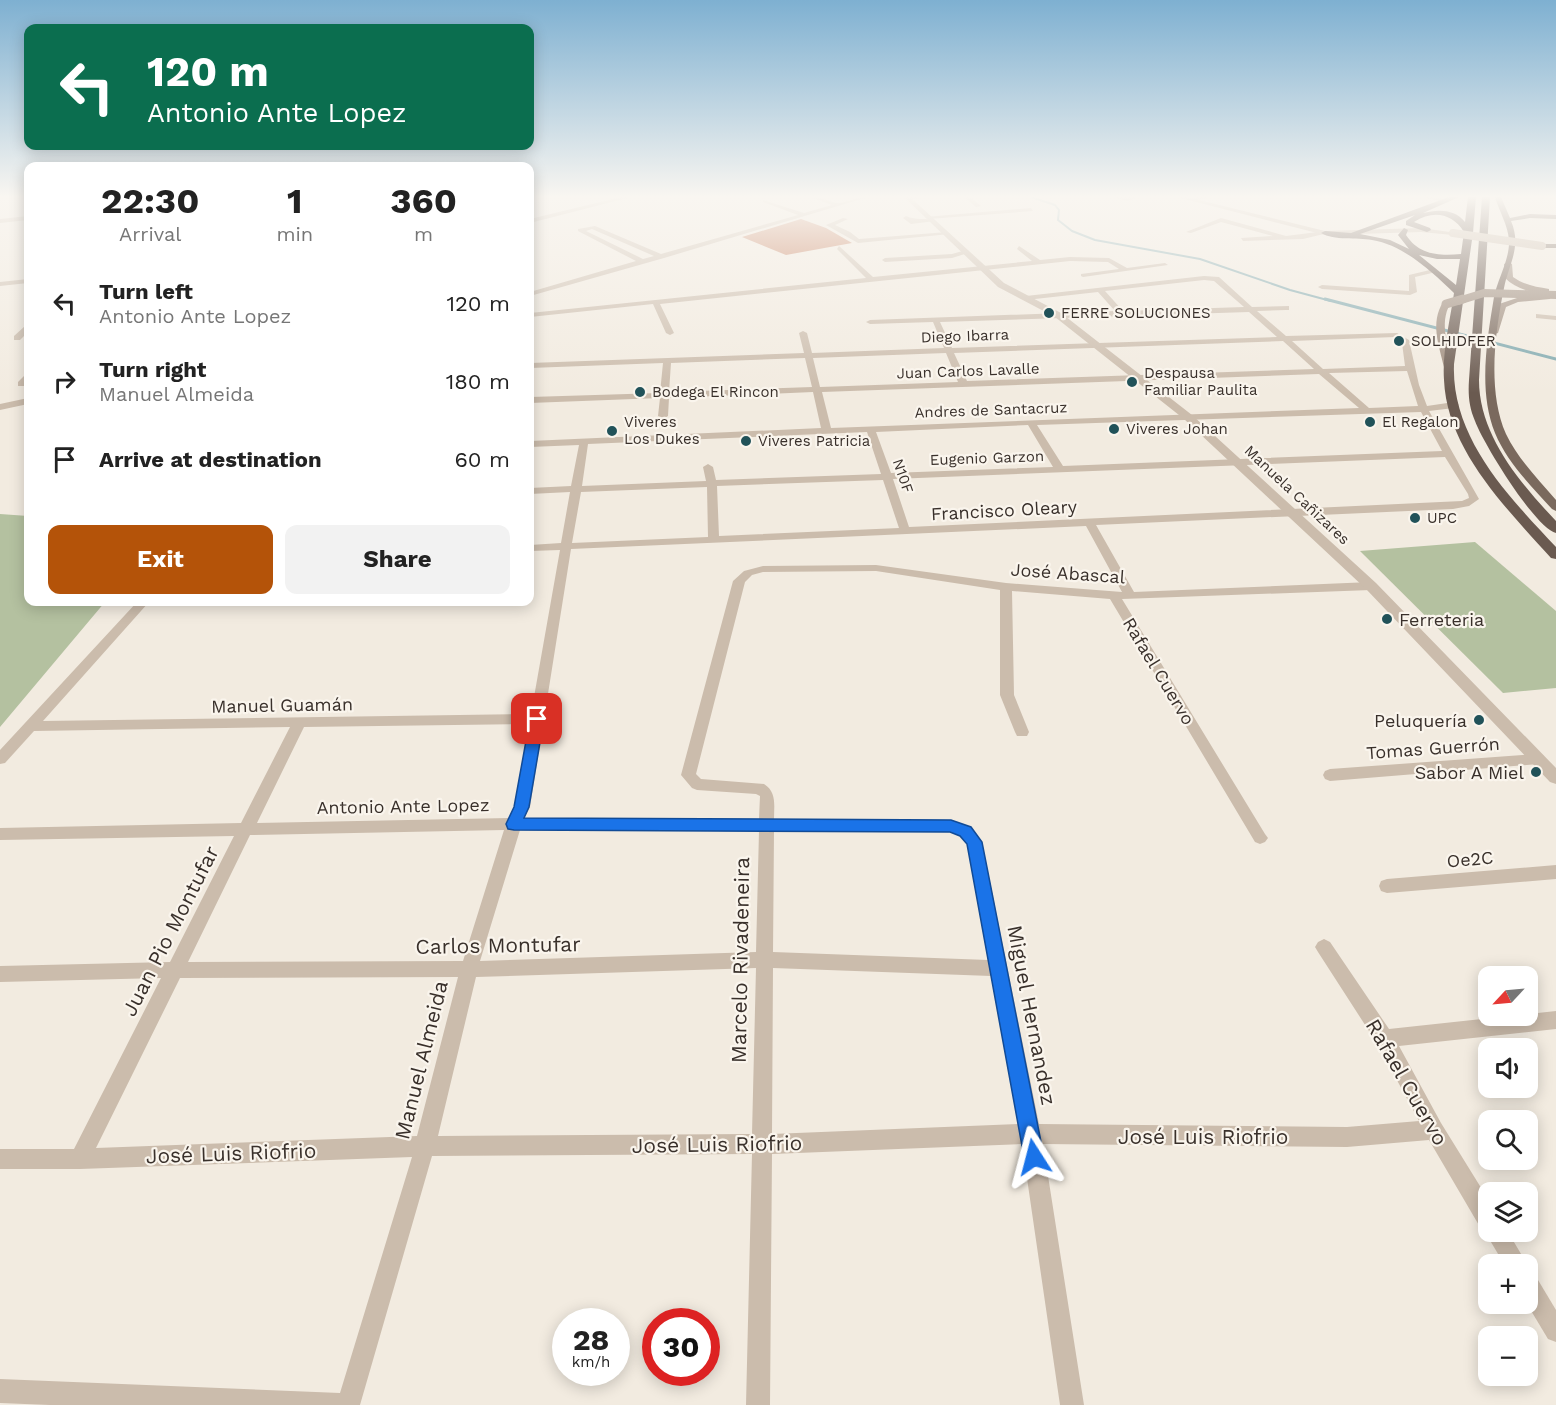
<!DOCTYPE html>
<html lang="en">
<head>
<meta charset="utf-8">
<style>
  body { margin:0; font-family:"Work Sans",sans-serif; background:#f2f2f2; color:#222; height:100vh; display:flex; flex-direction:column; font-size:22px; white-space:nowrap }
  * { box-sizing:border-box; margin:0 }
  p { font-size:20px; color:#767676 }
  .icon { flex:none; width:33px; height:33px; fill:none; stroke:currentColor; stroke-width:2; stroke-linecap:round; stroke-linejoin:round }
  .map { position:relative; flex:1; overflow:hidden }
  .drawer { position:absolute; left:24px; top:162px; width:510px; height:444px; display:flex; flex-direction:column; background:#fff; border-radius:12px; box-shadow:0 3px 15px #0003 }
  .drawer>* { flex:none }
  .banner { position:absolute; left:24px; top:24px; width:510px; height:126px; border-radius:12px; box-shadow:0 3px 15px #0003; background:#0b6e4f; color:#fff; overflow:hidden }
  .needle { width:39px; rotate:244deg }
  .fabs { position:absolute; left:1478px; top:966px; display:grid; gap:12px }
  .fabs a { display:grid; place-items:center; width:60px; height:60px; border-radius:12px; background:#fff; box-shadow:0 3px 15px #0003; font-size:30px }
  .speed { position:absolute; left:552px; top:1308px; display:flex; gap:12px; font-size:30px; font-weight:700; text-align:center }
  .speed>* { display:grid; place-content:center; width:78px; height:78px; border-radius:50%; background:#fff; box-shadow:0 3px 15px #0003; line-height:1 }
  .speed small { font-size:15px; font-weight:400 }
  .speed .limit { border:9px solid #d22; background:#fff; color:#111 }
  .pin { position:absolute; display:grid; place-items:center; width:51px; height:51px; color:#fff; margin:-26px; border-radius:12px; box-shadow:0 3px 9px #0006 }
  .me { position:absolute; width:66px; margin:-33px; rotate:351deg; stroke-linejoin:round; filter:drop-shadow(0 0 4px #0008) }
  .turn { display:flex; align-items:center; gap:21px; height:126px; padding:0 24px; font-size:27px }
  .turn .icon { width:78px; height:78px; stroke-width:2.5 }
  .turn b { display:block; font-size:42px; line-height:51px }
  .eta { display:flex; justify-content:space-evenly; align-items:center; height:102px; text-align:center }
  .eta b { font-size:36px; font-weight:700; line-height:42px }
  .cta { display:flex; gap:12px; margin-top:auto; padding:12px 24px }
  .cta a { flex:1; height:69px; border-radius:12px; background:#b45309; color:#fff; font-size:24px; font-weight:700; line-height:69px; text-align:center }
  .cta a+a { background:#f2f2f2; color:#222 }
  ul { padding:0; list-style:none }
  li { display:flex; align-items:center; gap:18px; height:78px; padding:0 24px }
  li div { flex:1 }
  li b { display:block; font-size:22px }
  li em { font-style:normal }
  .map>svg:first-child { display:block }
  .green { fill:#b4c1a0 }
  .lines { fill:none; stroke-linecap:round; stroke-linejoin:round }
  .stream-far1 { stroke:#80a9af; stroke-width:2 }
  .stream { stroke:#80a9af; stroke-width:3 }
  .building { fill:#c1734f }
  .minor { fill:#cbbcac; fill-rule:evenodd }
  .tertiary { fill:#cbbcac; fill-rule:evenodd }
  .secondary { fill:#9e8c7d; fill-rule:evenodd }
  .primary { fill:#7a695d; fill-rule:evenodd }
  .trunk { fill:#6a5a50; fill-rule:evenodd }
  .tertiary-bridge { stroke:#cbbcac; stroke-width:8 }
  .secondary-bridge-far1 { stroke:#9e8c7d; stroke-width:8 }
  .secondary-bridge { stroke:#9e8c7d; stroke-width:9 }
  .route { fill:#1a73e8; stroke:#114b97; stroke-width:1.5 }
  .poi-dot { fill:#215259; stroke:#faf5ed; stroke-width:2 }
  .labels { text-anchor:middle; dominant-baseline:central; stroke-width:4.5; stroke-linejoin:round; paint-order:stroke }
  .far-poi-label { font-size:15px; fill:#39302b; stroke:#faf5ed; text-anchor:start }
  .far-street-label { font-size:15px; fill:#39302b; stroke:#faf5ed }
  .street-label { font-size:18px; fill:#39302b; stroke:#faf5ed }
  .poi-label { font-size:18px; fill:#39302b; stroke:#faf5ed; text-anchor:end }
  .near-street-label { font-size:21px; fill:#39302b; stroke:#faf5ed }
</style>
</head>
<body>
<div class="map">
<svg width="1556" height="1405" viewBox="0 0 1556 1405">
  <rect width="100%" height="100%" fill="#f2ebe0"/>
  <g class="green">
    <polygon points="0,514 28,516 28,602 105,602 0,727"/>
    <polygon points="1475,542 1556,611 1556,688 1503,693 1360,551"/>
  </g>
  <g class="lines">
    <polyline class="stream-far1" points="1031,197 1055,205 1059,210 1058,220 1072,231 1095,240 1200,259 1290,290 1331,301"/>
    <polyline class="stream" points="1325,299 1556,359"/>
  </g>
  <polygon class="building" points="801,219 826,228 852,243 786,255 742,237"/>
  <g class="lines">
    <g class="minor">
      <path d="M811 197C821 196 830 203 839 203 849 202 858 196 868 197L664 258 530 296V292L636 261 578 231V229L595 226 661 254 798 215 763 202V200L804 213 832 205ZM592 229 654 256 643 259 586 231Z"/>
      <polygon points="905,197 920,197 917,199"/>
      <polygon points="964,197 970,197 981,206 976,207"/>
      <polygon points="1114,197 1138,197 1127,201"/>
      <polygon points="1196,197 1211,197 1191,201 1188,199"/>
      <polygon points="1423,197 1434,197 1450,201 1447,203"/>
      <polygon points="1031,208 1033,211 928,219 925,217"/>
      <polygon points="28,216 28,220 0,223 0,219"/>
      <path d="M906 216C916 221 926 217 935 221L911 224 903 218Z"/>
      <polygon points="843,218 848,219 835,225 850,232 859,239 947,232 950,234 858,243 826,225"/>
      <polygon points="1221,218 1286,236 1325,231 1328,233 1303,239 1243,241 1241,238 1273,236 1221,222 1191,233 1186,232"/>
      <polygon points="839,246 873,277 1032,261 1017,249 1019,246 1040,260 1070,257 1109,258 1127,268 1165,263 1168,265 1083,277 1081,276 1081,274 1119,269 1108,262 1070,261 660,304 674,333 670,335 666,333 653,304 530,317 530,313 866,278 837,249"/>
      <polygon points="966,250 968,253 952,258 885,262 882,260 885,258 952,254"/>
      <polygon points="1434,269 1436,272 1415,277 1417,292 1410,295 1322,289 1318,287 1322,285 1409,291 1409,275"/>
      <path d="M1204 276 1219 277 1252 307 1289 306V310H1286L1257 311 1286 336 1397 333 1409 340 1419 385 1427 406 1454 402 1459 405 1454 408 1429 411 1479 499 1469 506 1453 509 1096 525 1134 592 1371 582 1377 586 1371 590 1122 599 1265 834 1268 838 1265 842 1260 844 1255 842 1110 599 1012 591 1014 695 1029 732 1027 736H1017L1015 732 1000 695V590L876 571 763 572 752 575 745 582 696 774 701 779 764 784C777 792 774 806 774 819L951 820 970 827 982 842 1039 1124 1347 1127 1419 1121 1378 1045 1318 952 1315 947 1318 942 1324 939 1330 942 1389 1029 1556 1011V1029L1399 1046 1441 1123 1488 1199V1232H1508L1527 1264H1504L1485 1232 1486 1229 1480 1227 1429 1140 1347 1147 1043 1144 1084 1405H1060L1022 1144 772 1154 770 1405H746L752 1154 432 1156 360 1405H50L0 1403V1379L340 1393 412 1157 80 1169H0V1149H74L161 978 0 982V966L170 962 234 836 0 840V828L241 823 290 727 34 731 5 763 0 764V750L137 602H149L43 721 531 714 560 550 530 551V545L561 543 570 492 530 494V488L571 486 579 445 530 447V441L821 428 813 392 669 398 668 416 663 419 658 416 660 398 530 403V397L660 393 663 363 530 368V363L804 353 799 333 803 331 807 333 812 353 944 348 933 322 870 324 866 322 870 320 1115 311 1098 292 1026 300 1022 298 1026 296ZM1204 280 1214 281 1244 307 1123 311 1105 291ZM1249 312 1277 337 952 348 940 322ZM1395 337 1402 343 1405 366 1323 369 1292 341ZM1283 341 1314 369 967 381 954 353ZM946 353 958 382 820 387 813 358ZM805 358 812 387 669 392 671 363ZM1407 371 1418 406 1369 408 1329 373ZM1319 374 1359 408 831 428 822 392ZM1421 412 1442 451 1063 466 1037 425ZM1028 425 1053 467 891 473 876 432ZM867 432 881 474 716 480 713 467 708 464 703 467 706 481 582 486 588 444ZM1445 457 1468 494 1469 498 1462 501 909 527 893 479ZM883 480 899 528 719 536 717 486ZM707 487 708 537 572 543 581 492ZM1086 526 1122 592 1006 583 876 565 763 566 744 571 733 581 681 775 692 788 697 790 756 794 760 796 759 819 524 818 530 807 571 549ZM529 724 514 807 509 818 257 823 304 727ZM504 830 463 961 188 962 250 835ZM520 830 759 831 756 952 480 961ZM774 831 951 832 960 835 967 844 988 960 773 952ZM756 968 752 1134 438 1136 476 977ZM773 968 991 976 1019 1124 772 1134ZM458 977 417 1136 96 1148 180 978Z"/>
      <polygon points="1536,314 1556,316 1556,320 1536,318"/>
      <polygon points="25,326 28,326 28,332 20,340 14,340 14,336"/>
      <polygon points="28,372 28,386 18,386 18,382"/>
      <polygon points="28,398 28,404 0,410 0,404"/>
      <polygon points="1538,754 1543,755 1545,759 1543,763 1538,764 1330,781 1325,779 1323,775 1325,771 1330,769"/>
      <polygon points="1556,865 1556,879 1387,893 1381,891 1379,886 1381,881 1387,879"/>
      <polygon points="1527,1272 1535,1275 1556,1310 1556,1342 1548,1339 1527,1304"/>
    </g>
    <g class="tertiary">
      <polygon points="621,197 631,197 530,223 530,219"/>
      <polygon points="904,197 910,197 1004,283 1061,313 1192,415 1376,583 1556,768 1556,784 1550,782 1366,589 1184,419 1055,317 998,287"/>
      <polygon points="1177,197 1187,197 1325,231 1421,228 1457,233 1453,235 1421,232 1325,235"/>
      <polygon points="28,279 28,283 0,286 0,282"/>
    </g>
    <g class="secondary">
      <path d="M1508 262 1512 264 1513 277C1524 285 1536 287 1549 289V293C1534 294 1516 289 1505 278L1504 264Z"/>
      <polygon points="1547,295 1551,297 1550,299 1518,302 1506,307 1498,333 1491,335 1499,304 1517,298"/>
      <path d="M1443 302 1450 304C1439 324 1448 346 1454 367L1449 370 1444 367C1439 345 1430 323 1443 302Z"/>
    </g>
    <g class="primary">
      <path d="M1495 197H1501L1510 218 1530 214 1556 215V219L1530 218 1511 221C1522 247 1509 263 1504 288 1495 332 1487 391 1506 434 1518 459 1538 479 1556 500V511L1552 509C1531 486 1507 462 1495 433 1478 391 1487 340 1494 297 1498 278 1510 259 1509 240 1508 225 1499 211 1495 197Z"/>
      <rect x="1542" y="244" width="14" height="4"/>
    </g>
    <g class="trunk">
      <path d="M1449 197H1459L1423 213C1438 209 1455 209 1465 222L1468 197H1476L1473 233 1454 364C1451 438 1509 497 1556 547V559L1551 558C1507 509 1447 450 1444 380 1442 352 1450 321 1454 293 1432 272 1404 245 1372 240 1357 237 1334 241 1321 233L1325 231 1351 233ZM1415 215 1406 221V225L1427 232 1431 230 1430 228 1414 222C1433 210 1452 213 1464 232L1461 254C1439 256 1419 255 1406 235L1408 230 1404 228 1398 235 1409 249 1390 240 1360 234ZM1419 255 1437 259H1460L1456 285Z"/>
      <path d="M1482 197H1490L1479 380C1479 435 1520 483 1556 521V533C1535 528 1483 443 1475 421 1469 407 1468 395 1469 380Z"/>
    </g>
    <polyline class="tertiary-bridge" points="1453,233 1542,246"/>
    <polyline class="secondary-bridge-far1" points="1458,301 1484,293 1556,295"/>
    <polyline class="secondary-bridge" points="1446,304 1463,299"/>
  </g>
  <linearGradient id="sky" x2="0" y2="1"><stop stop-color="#7eb0d1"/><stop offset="0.5" stop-color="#f9f6f1"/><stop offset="1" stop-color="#f9f6f1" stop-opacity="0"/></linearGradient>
  <rect width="1556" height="393" fill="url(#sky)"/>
  <polygon class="route" points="537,714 544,719 529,807 524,818 951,820 971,827 982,842 1044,1157 1041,1164 1034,1167 1027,1164 1024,1157 967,844 960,836 950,832 514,830 508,829 506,824 514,807 530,719"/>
  <g class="poi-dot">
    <circle cx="1049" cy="313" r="6"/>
    <circle cx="1399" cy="341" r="6"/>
    <circle cx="1132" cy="382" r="6"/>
    <circle cx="640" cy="392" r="6"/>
    <circle cx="1370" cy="422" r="6"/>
    <circle cx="1114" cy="429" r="6"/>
    <circle cx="612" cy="431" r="6"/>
    <circle cx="746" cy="441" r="6"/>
    <circle cx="1415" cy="518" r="6"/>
    <circle cx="1387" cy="619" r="6"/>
    <circle cx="1479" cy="720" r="6"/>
    <circle cx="1536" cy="772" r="6"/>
  </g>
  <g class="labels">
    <g class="far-poi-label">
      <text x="1061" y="313">FERRE SOLUCIONES</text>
      <text x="1411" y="341">SOLHIDFER</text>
      <text x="1144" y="373">Despausa<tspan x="1144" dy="17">Familiar Paulita</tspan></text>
      <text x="652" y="392">Bodega El Rincon</text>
      <text x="624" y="422">Viveres<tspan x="624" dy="17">Los Dukes</tspan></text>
      <text x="1382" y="422">El Regalon</text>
      <text x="1126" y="429">Viveres Johan</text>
      <text x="758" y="441">Viveres Patricia</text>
      <text x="1427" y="518">UPC</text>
    </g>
    <g class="far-street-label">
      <text transform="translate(965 336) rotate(-2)">Diego Ibarra</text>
      <text transform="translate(968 371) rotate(-2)">Juan Carlos Lavalle</text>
      <text transform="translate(991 410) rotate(-2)">Andres de Santacruz</text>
      <text transform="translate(987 458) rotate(-2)">Eugenio Garzon</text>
      <text transform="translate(903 476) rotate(71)">N10F</text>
      <text transform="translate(1297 495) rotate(43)">Manuela Cañizares</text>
    </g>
    <g class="street-label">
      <text transform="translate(1004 510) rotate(-3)">Francisco Oleary</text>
      <text transform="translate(1068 573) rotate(4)">José Abascal</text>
      <text transform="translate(1159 671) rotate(59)">Rafael Cuervo</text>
      <text transform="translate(282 705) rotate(-1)">Manuel Guamán</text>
      <text transform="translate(1433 748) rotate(-4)">Tomas Guerrón</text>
      <text transform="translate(403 806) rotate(-1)">Antonio Ante Lopez</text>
      <text transform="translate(1470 859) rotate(-5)">Oe2C</text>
    </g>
    <g class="poi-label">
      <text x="1399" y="619" text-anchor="start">Ferreteria</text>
      <text x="1467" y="720">Peluquería</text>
      <text x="1524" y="772">Sabor A Miel</text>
    </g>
    <g class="near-street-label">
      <text transform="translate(170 931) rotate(-63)">Juan Pio Montufar</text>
      <text transform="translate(498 945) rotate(-1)">Carlos Montufar</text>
      <text transform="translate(740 960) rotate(-89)">Marcelo Rivadeneira</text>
      <text transform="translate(1032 1015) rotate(79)">Miguel Hernandez</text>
      <text transform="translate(421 1060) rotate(-76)">Manuel Almeida</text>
      <text transform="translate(1407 1082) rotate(60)">Rafael Cuervo</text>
      <text x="1203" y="1136">José Luis Riofrio</text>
      <text transform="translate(717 1144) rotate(-1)">José Luis Riofrio</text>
      <text transform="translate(231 1153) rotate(-2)">José Luis Riofrio</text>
    </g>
  </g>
</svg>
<div class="fabs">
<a><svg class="needle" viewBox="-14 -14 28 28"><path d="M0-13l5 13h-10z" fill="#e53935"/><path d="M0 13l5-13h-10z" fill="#767676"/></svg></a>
<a><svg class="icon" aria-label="sound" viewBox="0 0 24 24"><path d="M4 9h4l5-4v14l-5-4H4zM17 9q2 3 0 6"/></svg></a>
<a><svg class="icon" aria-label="search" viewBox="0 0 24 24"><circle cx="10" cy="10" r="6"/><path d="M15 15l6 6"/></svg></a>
<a><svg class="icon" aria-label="layers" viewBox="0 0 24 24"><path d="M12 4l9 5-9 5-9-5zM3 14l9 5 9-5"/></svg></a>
<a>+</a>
<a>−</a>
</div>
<div class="speed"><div>28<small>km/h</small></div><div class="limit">30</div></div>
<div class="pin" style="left:537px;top:719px;background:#d93025"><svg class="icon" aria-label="arrive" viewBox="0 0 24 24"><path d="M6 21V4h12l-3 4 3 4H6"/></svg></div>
<svg class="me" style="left:1034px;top:1157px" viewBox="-20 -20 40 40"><path d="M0-17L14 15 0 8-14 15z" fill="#1a73e8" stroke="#fff" stroke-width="4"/></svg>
<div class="banner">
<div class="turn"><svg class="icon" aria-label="left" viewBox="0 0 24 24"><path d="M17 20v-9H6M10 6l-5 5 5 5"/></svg><div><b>120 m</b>Antonio Ante Lopez</div></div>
</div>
<section class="drawer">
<div class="eta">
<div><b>22:30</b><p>Arrival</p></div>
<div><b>1</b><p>min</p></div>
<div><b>360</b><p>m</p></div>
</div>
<ul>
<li><svg class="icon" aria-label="left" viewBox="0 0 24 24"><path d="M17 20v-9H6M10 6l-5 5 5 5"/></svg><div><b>Turn left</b><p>Antonio Ante Lopez</p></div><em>120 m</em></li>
<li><svg class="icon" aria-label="right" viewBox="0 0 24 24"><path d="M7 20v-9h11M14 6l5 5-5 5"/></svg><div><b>Turn right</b><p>Manuel Almeida</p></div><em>180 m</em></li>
<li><svg class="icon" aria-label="arrive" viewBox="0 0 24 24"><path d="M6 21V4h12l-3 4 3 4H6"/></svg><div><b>Arrive at destination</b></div><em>60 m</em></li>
</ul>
<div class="cta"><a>Exit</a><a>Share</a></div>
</section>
</div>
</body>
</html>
